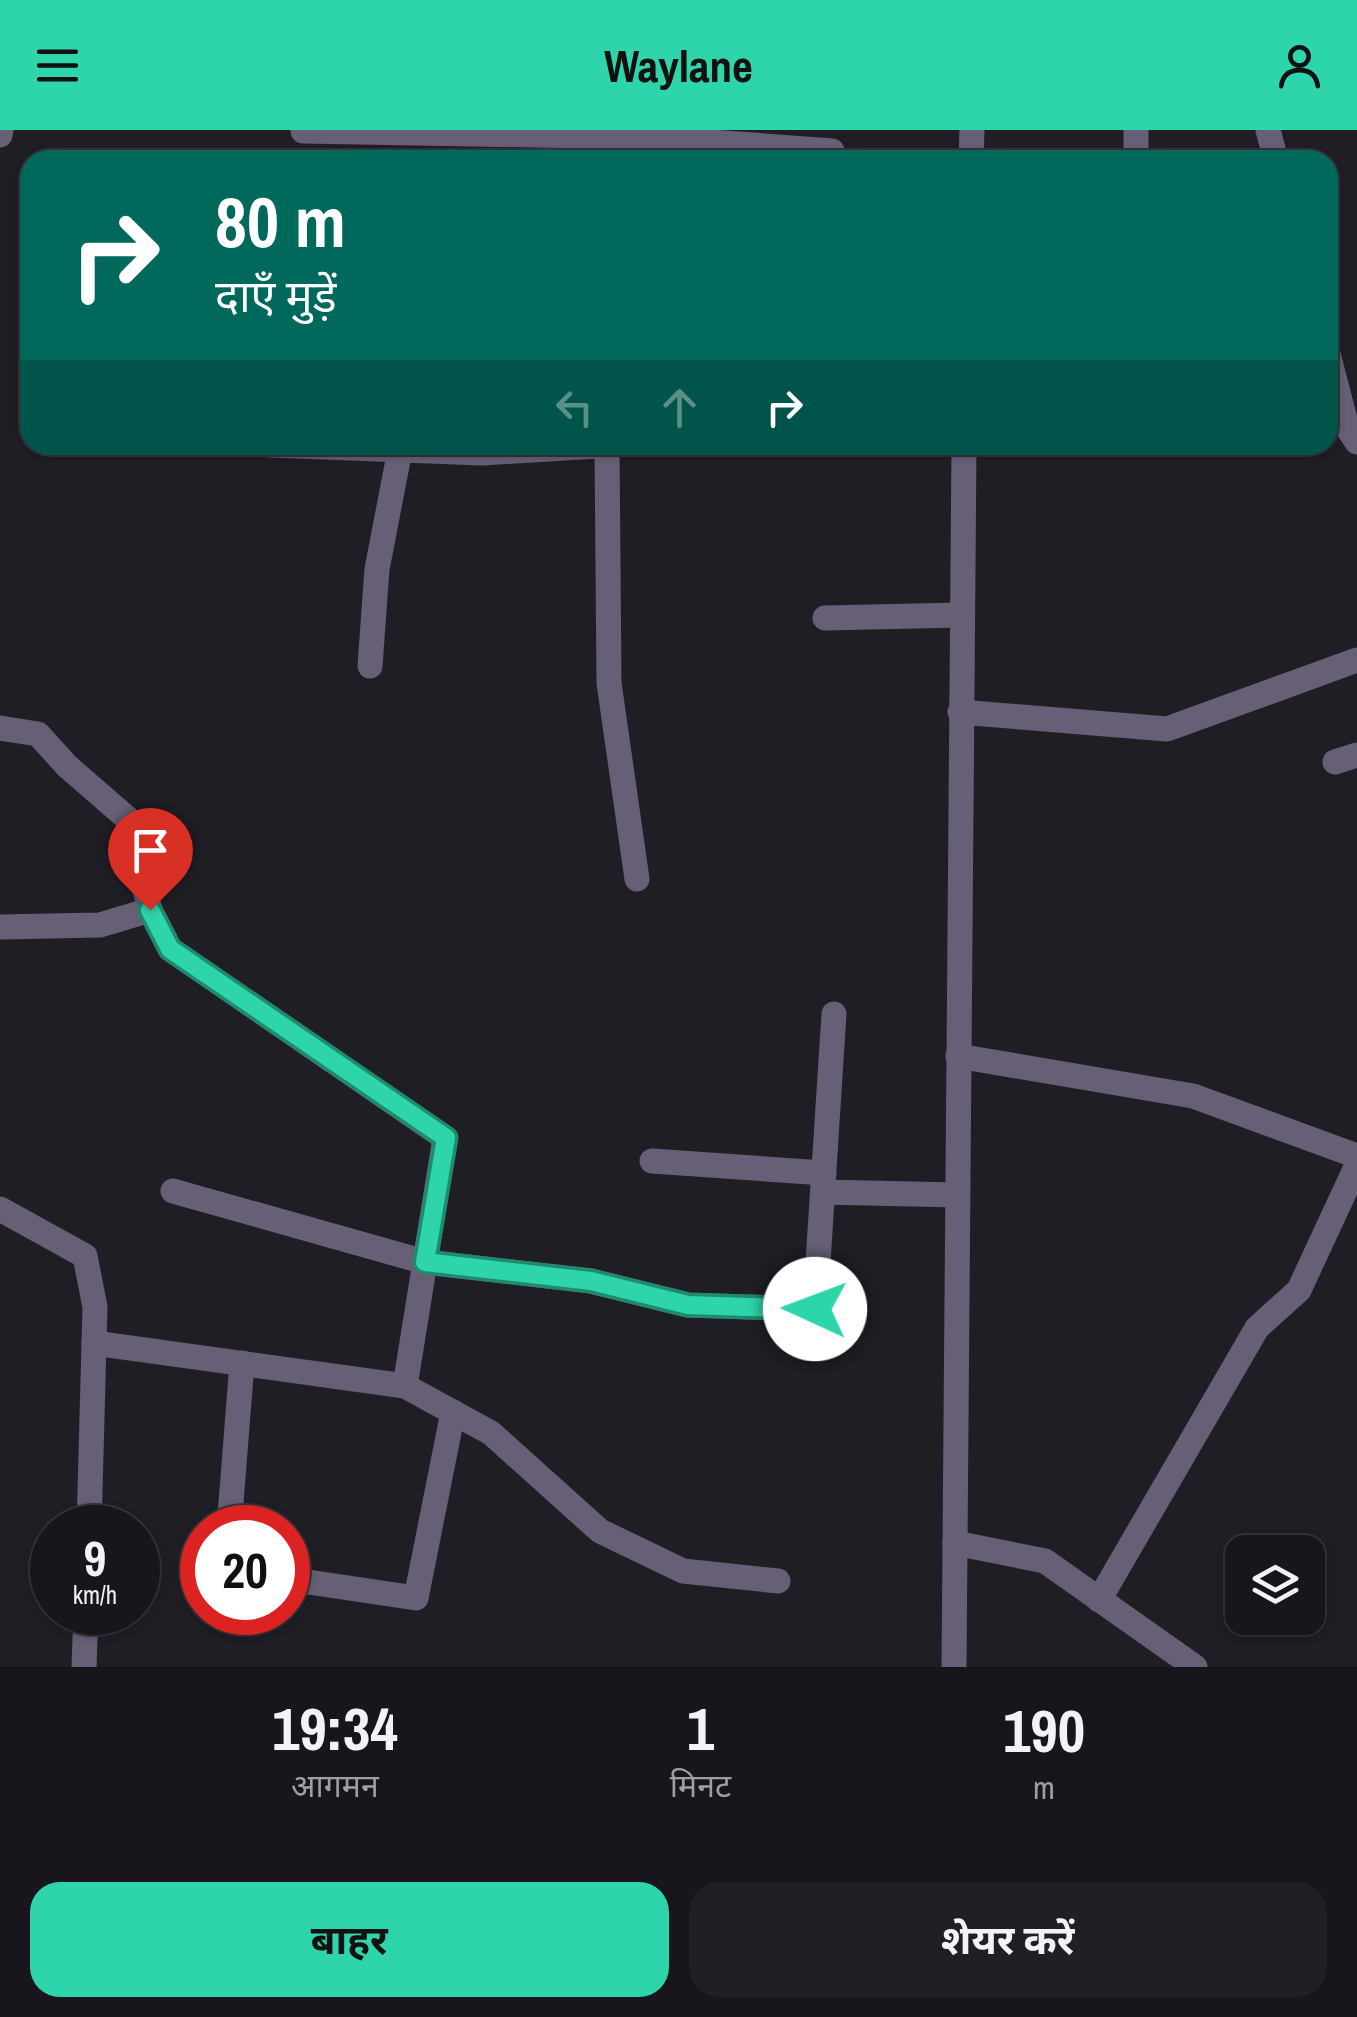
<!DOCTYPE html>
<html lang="hi">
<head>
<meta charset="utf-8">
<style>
  body { margin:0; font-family:"Archivo Narrow","Noto Sans Devanagari",sans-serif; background:#211f25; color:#f1f3f6; height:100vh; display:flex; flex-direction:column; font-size:38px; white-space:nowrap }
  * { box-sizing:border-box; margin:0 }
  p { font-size:32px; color:#9f9fa3 }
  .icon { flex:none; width:55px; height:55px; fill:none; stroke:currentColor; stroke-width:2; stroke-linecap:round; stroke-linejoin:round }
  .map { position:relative; height:1537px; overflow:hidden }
  .details { display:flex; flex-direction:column; background:#18161c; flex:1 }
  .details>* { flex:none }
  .hud { position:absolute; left:20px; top:20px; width:1318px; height:305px; border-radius:30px; box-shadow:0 2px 8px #0004,0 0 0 2px #36353b; background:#00695c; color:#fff; overflow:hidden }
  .fabs { position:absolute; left:1225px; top:1405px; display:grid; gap:20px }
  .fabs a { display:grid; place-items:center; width:100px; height:100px; border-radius:20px; background:#18161c; box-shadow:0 2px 8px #0004,0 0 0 2px #36353b; font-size:50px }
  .speed { position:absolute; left:30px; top:1375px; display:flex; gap:20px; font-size:50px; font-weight:700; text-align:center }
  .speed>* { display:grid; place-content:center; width:130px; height:130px; border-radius:50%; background:#18161c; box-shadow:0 2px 8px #0004,0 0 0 2px #36353b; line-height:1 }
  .speed small { font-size:25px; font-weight:400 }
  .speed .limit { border:15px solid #d22; background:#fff; color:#111 }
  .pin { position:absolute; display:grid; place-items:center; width:85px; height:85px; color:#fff; margin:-102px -42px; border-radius:50% 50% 50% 0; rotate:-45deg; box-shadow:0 0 10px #0007 }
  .pin .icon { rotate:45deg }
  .me { position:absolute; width:110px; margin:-55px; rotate:272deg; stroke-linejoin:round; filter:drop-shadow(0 0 8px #0008) }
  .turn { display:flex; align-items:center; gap:35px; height:210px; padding:0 30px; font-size:45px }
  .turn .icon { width:130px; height:130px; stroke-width:2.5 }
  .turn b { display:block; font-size:70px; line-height:85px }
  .lanes { display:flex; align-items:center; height:95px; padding:0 30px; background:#0003; justify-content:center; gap:50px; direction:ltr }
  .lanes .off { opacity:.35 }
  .eta { display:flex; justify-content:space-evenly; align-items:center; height:170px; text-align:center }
  .eta b { font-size:60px; font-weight:700; line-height:70px }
  .cta { display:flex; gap:20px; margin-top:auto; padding:20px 30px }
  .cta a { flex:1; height:115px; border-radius:30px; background:#2ed4aa; color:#111; font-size:40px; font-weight:700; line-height:115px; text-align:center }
  .cta a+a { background:#211f25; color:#f1f3f6 }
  header { display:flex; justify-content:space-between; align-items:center; height:130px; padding:0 30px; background:#2ed4aa; color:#111; font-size:45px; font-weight:700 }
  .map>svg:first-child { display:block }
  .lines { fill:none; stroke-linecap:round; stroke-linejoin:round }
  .minor { stroke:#675f76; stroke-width:25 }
  .route-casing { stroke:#1e8a6e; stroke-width:25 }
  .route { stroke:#2ed4aa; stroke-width:18 }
</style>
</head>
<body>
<header><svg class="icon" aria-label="menu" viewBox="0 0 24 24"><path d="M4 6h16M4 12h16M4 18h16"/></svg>Waylane<svg class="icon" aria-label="person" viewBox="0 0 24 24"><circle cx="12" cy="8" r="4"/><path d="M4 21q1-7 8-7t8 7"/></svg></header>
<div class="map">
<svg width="1357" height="1537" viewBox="0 0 1357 1537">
  <rect width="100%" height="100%" fill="#201e25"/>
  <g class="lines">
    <g class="minor">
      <polyline points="1136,0 1136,30"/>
      <polyline points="1268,0 1276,30"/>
      <polyline points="303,1 645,7 832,21"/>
      <polyline points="0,5 1,0"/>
      <polyline points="971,30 972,0"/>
      <polyline points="1328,224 1347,297 1357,312"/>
      <polyline points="271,315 482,323 615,315"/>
      <polyline points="607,315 609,553 637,749"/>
      <polyline points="825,488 960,485"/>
      <polyline points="370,536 377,439 400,320"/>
      <polyline points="960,582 1167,599 1357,530"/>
      <polyline points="0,598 38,604 67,636 128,689 150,780 170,819 445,1008 405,1256"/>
      <polyline points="1335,632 1357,625"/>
      <polyline points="0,797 100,795 150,780"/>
      <polyline points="958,926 1193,966 1357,1026"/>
      <polyline points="652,1031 824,1043"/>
      <polyline points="173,1061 425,1132 591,1151 688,1175 815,1179 834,884"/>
      <polyline points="823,1062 957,1065"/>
      <polyline points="0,1079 85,1126 95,1177 89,1398"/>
      <polyline points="94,1213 405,1256 491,1303 600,1401 683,1441 778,1451"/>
      <polyline points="229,1398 242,1233"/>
      <polyline points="955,1413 1045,1431 1195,1537"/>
      <polyline points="288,1449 416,1468 453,1282"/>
      <polyline points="1099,1470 1257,1198 1299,1160 1357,1035"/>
      <polyline points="84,1537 86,1482"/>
      <polyline points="954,1537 964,315"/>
    </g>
  </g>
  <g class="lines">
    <defs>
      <polyline id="route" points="150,780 170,819 446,1008 425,1132 591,1151 688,1175 815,1179"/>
    </defs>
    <use href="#route" class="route-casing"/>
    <use href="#route" class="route"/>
  </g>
</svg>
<div class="fabs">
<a><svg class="icon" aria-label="layers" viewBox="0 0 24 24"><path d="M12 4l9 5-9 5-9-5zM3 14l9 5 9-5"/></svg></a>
</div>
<div class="speed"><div>9<small>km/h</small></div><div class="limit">20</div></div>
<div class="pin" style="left:150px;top:780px;background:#d93025"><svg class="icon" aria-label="arrive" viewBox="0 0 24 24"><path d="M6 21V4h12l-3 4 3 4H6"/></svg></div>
<svg class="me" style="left:815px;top:1179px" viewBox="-20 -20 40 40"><circle r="19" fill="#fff"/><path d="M0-13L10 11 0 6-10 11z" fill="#2ed4aa"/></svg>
<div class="hud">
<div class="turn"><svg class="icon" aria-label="right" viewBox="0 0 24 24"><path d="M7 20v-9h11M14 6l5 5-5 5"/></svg><div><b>80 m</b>दाएँ मुड़ें</div></div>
<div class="lanes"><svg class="icon off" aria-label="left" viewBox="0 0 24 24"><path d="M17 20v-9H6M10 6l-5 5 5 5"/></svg><svg class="icon off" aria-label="ahead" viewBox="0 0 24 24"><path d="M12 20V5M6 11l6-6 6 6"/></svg><svg class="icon" aria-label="right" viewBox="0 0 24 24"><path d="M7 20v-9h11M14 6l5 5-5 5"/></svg></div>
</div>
</div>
<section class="details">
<div class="eta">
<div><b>19:34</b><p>आगमन</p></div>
<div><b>1</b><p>मिनट</p></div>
<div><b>190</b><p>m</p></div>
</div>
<div class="cta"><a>बाहर</a><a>शेयर करें</a></div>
</section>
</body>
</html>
